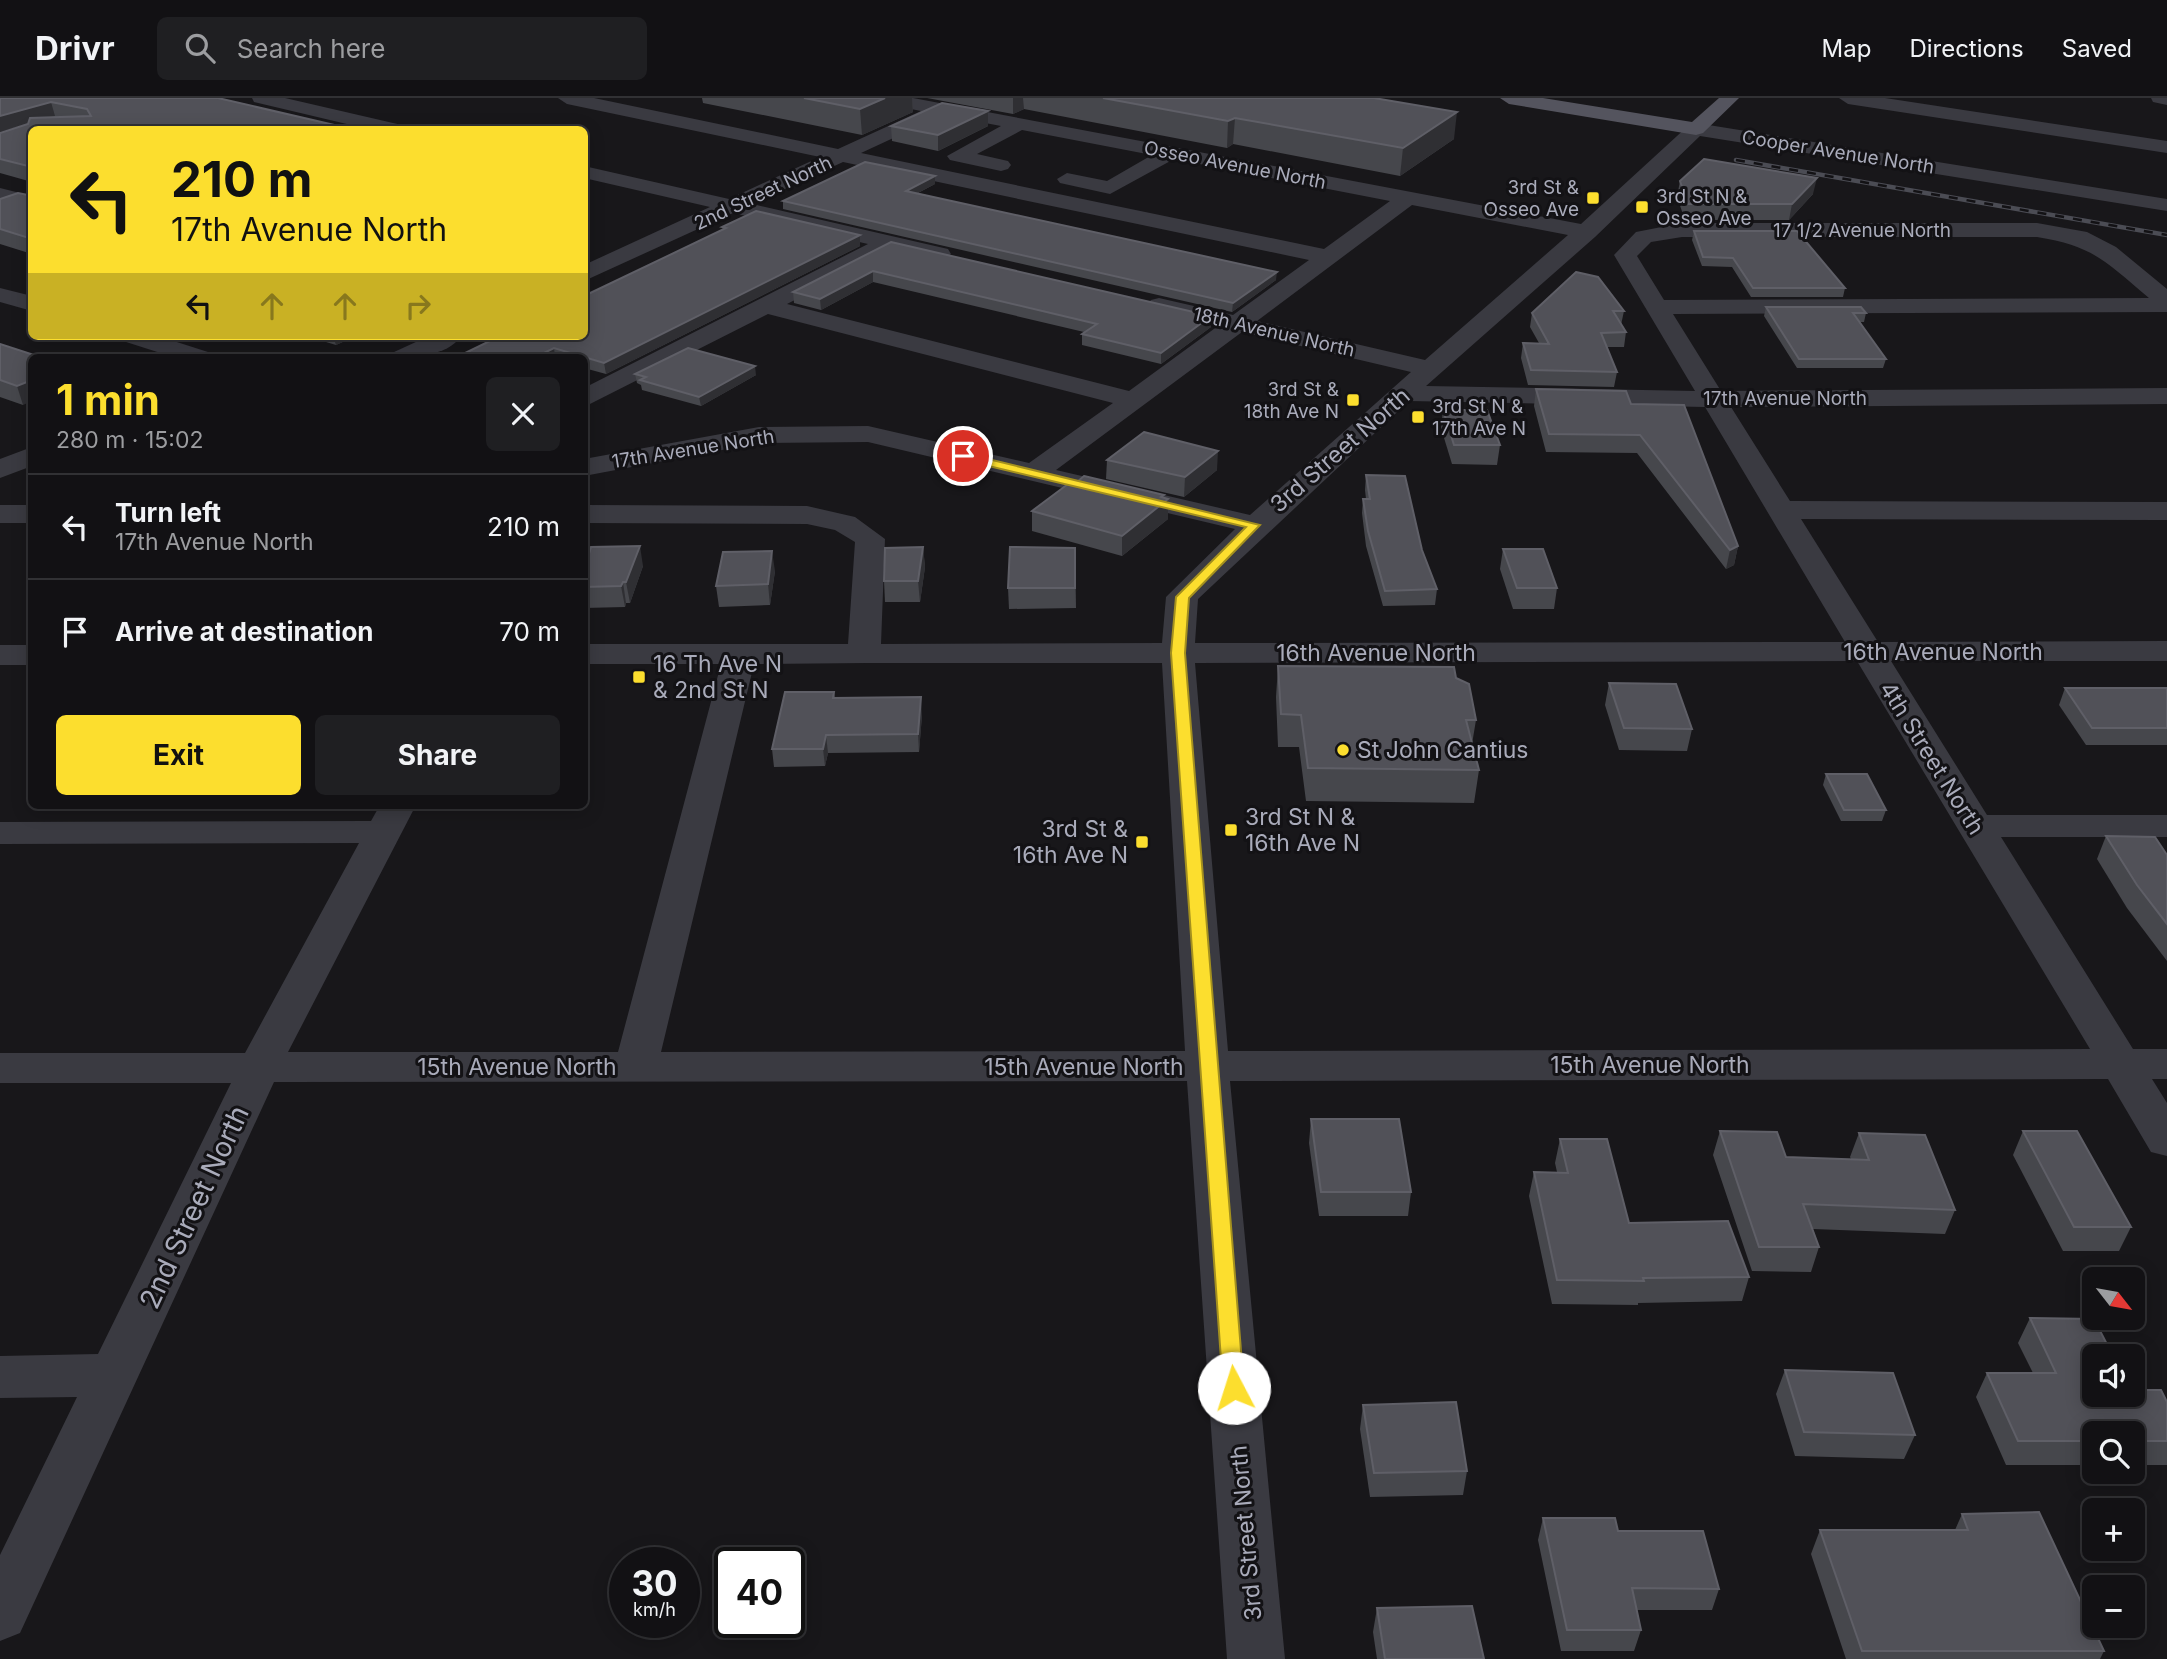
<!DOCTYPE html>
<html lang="en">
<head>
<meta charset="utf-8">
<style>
  body { margin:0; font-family:Inter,sans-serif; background:#1f1f22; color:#f1f3f6; height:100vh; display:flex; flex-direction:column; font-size:26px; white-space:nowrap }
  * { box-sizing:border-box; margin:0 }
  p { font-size:23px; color:#9c9da0 }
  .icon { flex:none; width:38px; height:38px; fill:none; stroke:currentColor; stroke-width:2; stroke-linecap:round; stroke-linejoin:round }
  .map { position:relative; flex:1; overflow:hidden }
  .drawer { position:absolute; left:28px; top:256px; width:560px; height:455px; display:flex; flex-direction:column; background:#121114; border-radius:10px; box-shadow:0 4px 18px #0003,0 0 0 2px #313134 }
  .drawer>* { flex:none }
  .top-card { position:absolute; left:28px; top:28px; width:560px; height:214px; border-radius:10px; box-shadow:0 4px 18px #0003,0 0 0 2px #313134; background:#fcde2e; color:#111; overflow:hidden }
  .needle { width:46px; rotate:121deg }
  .buttons { position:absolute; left:2082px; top:1169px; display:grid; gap:14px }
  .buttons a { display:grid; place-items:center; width:63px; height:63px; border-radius:10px; background:#121114; box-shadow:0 4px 18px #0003,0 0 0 2px #313134; font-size:35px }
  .speed { position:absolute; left:609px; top:1449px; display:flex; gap:14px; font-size:35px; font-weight:700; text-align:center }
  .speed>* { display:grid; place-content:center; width:91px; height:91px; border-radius:50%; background:#121114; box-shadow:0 4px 18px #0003,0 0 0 2px #313134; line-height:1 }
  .speed small { font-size:18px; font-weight:400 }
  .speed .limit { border:4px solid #111; border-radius:10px; background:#fff; color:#111 }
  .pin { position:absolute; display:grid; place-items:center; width:60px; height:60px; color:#fff; margin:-30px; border:4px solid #fff; border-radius:50%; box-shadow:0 2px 7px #0007 }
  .me { position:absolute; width:77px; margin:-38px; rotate:355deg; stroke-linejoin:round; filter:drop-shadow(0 0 5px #0008) }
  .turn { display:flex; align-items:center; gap:24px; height:147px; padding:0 28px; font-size:32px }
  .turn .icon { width:91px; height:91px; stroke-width:2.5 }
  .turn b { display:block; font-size:49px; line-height:60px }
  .lanes { display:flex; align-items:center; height:66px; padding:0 28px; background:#0003; justify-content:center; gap:35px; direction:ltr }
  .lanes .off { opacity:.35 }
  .round { display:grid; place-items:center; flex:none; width:74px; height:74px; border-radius:10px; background:#1f1f22 }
  .headline { display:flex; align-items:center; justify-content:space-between; height:119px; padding:0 28px }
  h1 { font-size:42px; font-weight:700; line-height:52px; color:#fcde2e }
  .button { display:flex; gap:14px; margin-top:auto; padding:14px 28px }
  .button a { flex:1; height:80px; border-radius:10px; background:#fcde2e; color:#111; font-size:28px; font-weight:700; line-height:80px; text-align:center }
  .button a+a { background:#1f1f22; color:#f1f3f6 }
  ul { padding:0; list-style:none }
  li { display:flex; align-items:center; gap:21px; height:105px; padding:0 28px; border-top:2px solid #313134 }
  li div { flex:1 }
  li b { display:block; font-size:26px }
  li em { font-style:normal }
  header { display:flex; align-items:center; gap:42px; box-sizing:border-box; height:98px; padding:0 35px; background:#121114; border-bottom:2px solid #313134 }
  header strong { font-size:33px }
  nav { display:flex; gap:38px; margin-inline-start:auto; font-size:24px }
  .search { width:490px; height:63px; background:#1f1f22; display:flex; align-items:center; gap:18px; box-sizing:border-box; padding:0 24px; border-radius:10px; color:#9c9da0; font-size:26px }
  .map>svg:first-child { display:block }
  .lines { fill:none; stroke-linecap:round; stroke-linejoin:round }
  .minor { fill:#3a3a41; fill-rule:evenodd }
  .major { fill:#54545e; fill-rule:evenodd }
  .rail-casing { stroke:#4b4c54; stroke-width:4.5 }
  .rail { stroke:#131215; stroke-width:2.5; stroke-dasharray:9; stroke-linecap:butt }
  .wall { fill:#46474c }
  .shaded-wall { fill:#2f2f33 }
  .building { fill:#515158; stroke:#5f5f67; stroke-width:2 }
  .route { fill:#fcde2e; stroke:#a4901e; stroke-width:2 }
  .poi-dot { fill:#fcde2e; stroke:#131215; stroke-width:2.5 }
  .labels { text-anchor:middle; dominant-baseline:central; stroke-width:6; stroke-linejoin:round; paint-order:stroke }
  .far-street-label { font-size:19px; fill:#a9abba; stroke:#131215 }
  .far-poi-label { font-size:19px; fill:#a9abba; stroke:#131215; text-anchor:end }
  .street-label { font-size:23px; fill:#a9abba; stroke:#131215 }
  .poi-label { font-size:23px; fill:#a9abba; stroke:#131215; text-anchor:start }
  .near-street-label { font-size:28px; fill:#a9abba; stroke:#131215 }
</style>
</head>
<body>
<header>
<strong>Drivr</strong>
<div class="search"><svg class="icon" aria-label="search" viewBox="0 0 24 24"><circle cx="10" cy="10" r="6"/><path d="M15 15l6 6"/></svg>Search here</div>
<nav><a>Map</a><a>Directions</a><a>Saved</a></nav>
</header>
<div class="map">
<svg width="2167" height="1561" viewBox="0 0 2167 1561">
  <rect width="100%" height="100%" fill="#18171a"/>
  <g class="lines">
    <g class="minor">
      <polygon points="252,0 285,0 406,28 408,32 372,32 254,4"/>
      <path d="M558 0H594L838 51 921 13 876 4 874 0H913L1581 126 1689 27 1696 25 2167 101V113L1700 38 1595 139 1426 288 1695 293 1614 157 1636 134 1682 125H2037L2087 134 2116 149 2167 191V214L1673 216 1721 293 2167 290V306L1731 309 1790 403 2167 404V422L1801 421 1878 544 2167 543V563H1891L1987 717H2167V739H2001L2133 951H2167V981H2152L2167 1005V1058L2151 1054 2108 981 1230 983 1285 1561H1227L1187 983 274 984 20 1535 0 1543V1457L77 1299 0 1300V1258L98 1256 231 985H0V955H245L359 745 0 746V724L371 723 380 707H416L288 954H618L721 566H584V546H848L855 444 835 432 807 426 584 425V407L807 408 855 419 885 441 881 546 1162 545 1166 499 1235 431 868 344 759 345 584 378V361L759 329 868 328 1029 365 1113 305 768 216 584 309V290L868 146 733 115 584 183V167L710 109 584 80V68L729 101 820 59 567 6ZM943 17 1001 28 947 58 950 62 1001 73 1008 71 1011 67 1008 63 977 56 1022 32 1152 57 1107 83 1067 75 1057 81 1060 85 1110 96 1174 61 1390 103 1324 151 861 55ZM843 64 1309 162 1233 217 1159 200 1151 202 1147 207 1151 212 1218 228 1129 293 787 206 892 152 940 163 951 156 948 151 752 106ZM1412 107 1568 137 1425 262 1257 223ZM1682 139H2037C2094 148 2106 164 2149 200L1664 202 1637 158 1651 144ZM1242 234 1411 274 1250 417 1056 372ZM1409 303 1705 309 1845 544 1195 545 1198 501ZM1857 563 2090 951 1228 953 1195 565ZM866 565H1162L1185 953 661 954 754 566Z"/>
      <polygon points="1839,0 1885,0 2167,43 2167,55 1848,6"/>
      <polygon points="2151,0 2167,0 2167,7 2153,4"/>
      <polygon points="0,90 32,98 32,111 0,103"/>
      <polygon points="0,190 32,198 32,213 0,204"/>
      <polygon points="120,238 158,238 208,254 212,259 173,259 123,243"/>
      <path d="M429 238H461C447 259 413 259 390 259L394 254Z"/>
      <polygon points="32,349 32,368 0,380 0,361"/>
      <rect x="0" y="407" width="32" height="18"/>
      <rect x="0" y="547" width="32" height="20"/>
    </g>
    <polygon class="major" points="1500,0 1543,0 1692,24 1719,0 1739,0 1703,35 1696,37 1509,6"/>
    <defs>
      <polyline id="rail" points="1736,62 2167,137"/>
    </defs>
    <use href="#rail" class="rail-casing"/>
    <use href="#rail" class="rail"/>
  </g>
  <g class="wall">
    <polygon points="0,0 218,0 343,29 343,32 32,32 32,84 0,75 0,35 28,26"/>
    <polygon points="702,0 912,0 913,14 862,37 703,5"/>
    <polygon points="927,0 1374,0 1454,41 1400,78 1233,46 1227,50 1024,11 1013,16"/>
    <polygon points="988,13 988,28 938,53 892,43 891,28"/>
    <polygon points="1680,83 1813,96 1789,122 1685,122 1677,99"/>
    <polygon points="935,86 918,95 1276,182 1232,214 783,111 783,103"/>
    <polygon points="32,91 32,156 0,146 0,101 28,97"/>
    <polygon points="722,129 860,148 606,276 584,270 584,259 457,259 723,131"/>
    <polygon points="1694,133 1845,190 1843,199 1751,199 1732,169 1702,168 1692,142"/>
    <polygon points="891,144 1211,218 1211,229 1161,266 1082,247 1082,236 1084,234 873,184 821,212 794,205 793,194"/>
    <polygon points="1766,209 1866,215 1864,224 1860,224 1886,261 1883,270 1797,270 1764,218"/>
    <polygon points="1624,213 1621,227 1626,234 1624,249 1607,249 1617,274 1614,289 1528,287 1521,260 1523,245 1539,245 1530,229 1532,215"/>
    <polygon points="306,238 356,238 336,247"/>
    <polygon points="0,246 40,259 23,307 0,299"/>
    <polygon points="635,276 756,277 701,308 642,292 641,287 637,285"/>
    <polygon points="1536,291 1631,306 1738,448 1734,467 1726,471 1637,355 1546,354 1534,308"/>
    <polygon points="1443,312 1500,347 1497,367 1452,366 1441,330"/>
    <polygon points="1107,362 1217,372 1184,399 1106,381"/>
    <polygon points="1366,377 1422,452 1437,491 1435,507 1383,508 1366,448 1362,415 1363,401 1366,401 1365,392"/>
    <polygon points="1163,400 1168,421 1122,458 1032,433 1032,413"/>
    <polygon points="923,449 925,469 920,504 885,504 884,483"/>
    <polygon points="1075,450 1076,510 1009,511 1008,490"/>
    <polygon points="1503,451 1557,490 1554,511 1513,511 1500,471"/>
    <polygon points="643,468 630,505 626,505 625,509 584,510 584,473"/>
    <polygon points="775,473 770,507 719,509 716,488"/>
    <polygon points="1278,568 1456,580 1476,622 1472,646 1479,672 1474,705 1306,703 1299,649 1278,649 1276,599"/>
    <polygon points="1609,585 1692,631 1687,653 1619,652 1605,607"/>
    <polygon points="2065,590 2167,590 2167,647 2086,647 2059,607"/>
    <polygon points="834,594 835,600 922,617 919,654 828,655 825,668 774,669 772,651"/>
    <polygon points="1826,676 1886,712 1882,723 1841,723 1823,687"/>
    <polygon points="2106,738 2167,757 2167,863 2127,810 2097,761"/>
    <polygon points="1311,1021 1411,1094 1408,1118 1319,1118 1309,1045"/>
    <polygon points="1720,1033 1786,1059 1851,1061 1850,1059 1859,1035 1955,1112 1945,1136 1813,1131 1819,1149 1811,1174 1752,1173 1713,1057"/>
    <polygon points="2023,1033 2131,1129 2119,1153 2063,1153 2013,1057"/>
    <polygon points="1560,1041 1629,1125 1749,1179 1742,1203 1638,1205 1638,1207 1552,1206 1529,1098 1534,1074 1557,1074 1555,1065"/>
    <polygon points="2030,1220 2095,1297 2167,1304 2167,1367 2133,1367 2133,1335 2095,1335 2095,1367 2006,1367 1976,1299 1987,1275 2033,1275 2018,1245"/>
    <polygon points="1785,1272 1915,1337 1904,1361 1795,1358 1776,1296"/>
    <polygon points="1363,1307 1467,1373 1463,1397 1370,1399 1360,1331"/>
    <polygon points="1962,1416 2104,1553 2100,1561 1846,1561 1811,1456 1820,1432 1955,1432"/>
    <polygon points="1543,1420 1618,1433 1719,1491 1712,1512 1637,1512 1641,1532 1634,1553 1561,1553 1538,1442"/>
    <polygon points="1377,1510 1484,1561 1377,1561 1373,1534"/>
  </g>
  <g class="shaded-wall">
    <polygon points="885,0 912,0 913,14 862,37 860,11"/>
    <polygon points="1013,0 1023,0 1024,11 1013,16"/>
    <polygon points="51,4 55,18 0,34 0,18"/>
    <polygon points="988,13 988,28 938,53 938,37"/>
    <polygon points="1457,14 1454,41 1400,78 1403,50"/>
    <polygon points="1235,20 1233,46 1227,50 1228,23"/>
    <polygon points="935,78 935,86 906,101 906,93"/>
    <polygon points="1817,80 1813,96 1789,122 1792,106"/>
    <polygon points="860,137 860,148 606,276 604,265"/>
    <polygon points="873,173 873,184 821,212 820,201"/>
    <polygon points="1277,174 1276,182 1232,214 1233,205"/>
    <polygon points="1211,218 1211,229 1161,266 1161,255"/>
    <polygon points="333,238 356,238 336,247"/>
    <polygon points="554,250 555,259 536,259"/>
    <polygon points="755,268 756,277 701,308 699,299"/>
    <polygon points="32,282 32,303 23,307 17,288"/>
    <polygon points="1218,353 1217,372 1184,399 1185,379"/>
    <polygon points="1164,397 1163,405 1168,401 1168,421 1122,458 1122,438"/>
    <polygon points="640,448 643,468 630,505 626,484"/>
    <polygon points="1738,448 1734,467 1726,471 1730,452"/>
    <polygon points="923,449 925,469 920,504 918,483"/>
    <polygon points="772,453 775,473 770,507 768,486"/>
    <polygon points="623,484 626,505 625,509 621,488"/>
    <polygon points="921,599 922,617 919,654 918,636"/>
    <polygon points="826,637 828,655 825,668 823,651"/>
  </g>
  <g class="building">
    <polygon points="0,0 218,0 343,29 335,32 32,32 32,69 0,61 0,35 28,26 30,20 91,18 87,11 51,4 0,18"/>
    <polygon points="804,0 885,0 860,11"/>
    <polygon points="1103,0 1374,0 1457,14 1403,50 1235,20 1228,23"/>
    <polygon points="942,5 988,13 938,37 891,28"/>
    <polygon points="1704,61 1817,80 1792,106 1688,106 1680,83"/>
    <polygon points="865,64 935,78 906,93 1277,174 1233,205 783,103"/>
    <polygon points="29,91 32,91 32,141 0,131 0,101 18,95 28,97"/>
    <polygon points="756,113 860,137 604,265 554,250 536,259 457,259 500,238 584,238 584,198 726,130 722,129"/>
    <polygon points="1694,133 1797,133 1845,190 1753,190 1733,160 1703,159"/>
    <polygon points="891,144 1211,218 1161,255 1082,236 1097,226 873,173 820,201 793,194"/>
    <polygon points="1576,174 1598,179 1624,213 1613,213 1626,234 1601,235 1617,274 1531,272 1523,245 1549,246 1532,215"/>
    <polygon points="1766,209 1861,209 1866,215 1853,215 1886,261 1799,261"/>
    <polygon points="0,246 40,259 32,259 32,282 17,288 0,282"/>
    <polygon points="688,250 755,268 699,299 640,282 646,279 635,276"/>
    <polygon points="1536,291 1626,293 1631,306 1684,307 1738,448 1730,452 1640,337 1549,336"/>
    <polygon points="1443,312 1487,312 1500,347 1454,347"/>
    <polygon points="1144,334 1218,353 1185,379 1107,362"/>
    <polygon points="1366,377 1405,378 1422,452 1437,491 1385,493 1368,433 1363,401 1370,401"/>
    <polygon points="1084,378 1164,397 1161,399 1168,401 1122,438 1032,413 1072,383 1077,384"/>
    <polygon points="640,448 626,484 623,484 621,488 584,489 584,473 591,449"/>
    <polygon points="923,449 918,483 884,483 885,450"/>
    <polygon points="1010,449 1075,450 1075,490 1008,490"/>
    <polygon points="1503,451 1543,451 1557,490 1517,490"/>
    <polygon points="772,453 768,486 716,488 723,454"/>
    <polygon points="1278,568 1454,569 1456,580 1469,586 1476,622 1466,622 1479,672 1308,670 1301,617 1281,616"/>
    <polygon points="1609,585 1676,586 1692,631 1624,630"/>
    <polygon points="2065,590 2167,590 2167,630 2092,630"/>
    <polygon points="785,594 834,594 833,600 921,599 918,636 826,637 823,651 772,651"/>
    <polygon points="1826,676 1867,676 1886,712 1844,712"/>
    <polygon points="2106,738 2155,739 2167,757 2167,826 2137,787"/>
    <polygon points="1311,1021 1399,1021 1411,1094 1321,1094"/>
    <polygon points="1720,1033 1777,1034 1786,1059 1869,1062 1859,1035 1925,1037 1955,1112 1803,1106 1819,1149 1759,1149"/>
    <polygon points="2023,1033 2077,1033 2131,1129 2074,1129"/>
    <polygon points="1560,1041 1607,1041 1629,1125 1728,1123 1749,1179 1643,1180 1644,1183 1557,1182 1534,1074 1568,1075"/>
    <polygon points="2030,1220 2094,1221 2113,1258 2095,1258 2095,1297 2133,1297 2133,1292 2161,1292 2167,1304 2167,1343 2133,1343 2133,1335 2095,1335 2095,1343 2018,1343 1987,1275 2056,1275"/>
    <polygon points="1785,1272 1893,1275 1915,1337 1804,1334"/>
    <polygon points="1456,1304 1467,1373 1374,1375 1363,1307"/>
    <polygon points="2039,1414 2104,1553 1862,1553 1820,1432 1968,1432 1962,1416"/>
    <polygon points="1543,1420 1615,1420 1618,1433 1703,1433 1719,1491 1632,1490 1641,1532 1567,1532"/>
    <polygon points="1472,1508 1484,1561 1385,1561 1377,1510"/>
  </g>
  <polygon class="route" points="963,355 1260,427 1189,500 1185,555 1244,1290 1241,1296 1234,1299 1226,1296 1223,1290 1171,555 1176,499 1246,429 959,361 959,356"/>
  <g class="poi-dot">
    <rect x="1586" y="93" width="14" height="14" rx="3.5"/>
    <rect x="1635" y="102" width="14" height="14" rx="3.5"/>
    <rect x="1346" y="295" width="14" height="14" rx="3.5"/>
    <rect x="1411" y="312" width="14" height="14" rx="3.5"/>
    <rect x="632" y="572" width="14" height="14" rx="3.5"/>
    <circle cx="1343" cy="652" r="7"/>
    <rect x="1224" y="725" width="14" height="14" rx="3.5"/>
    <rect x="1135" y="737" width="14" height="14" rx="3.5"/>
  </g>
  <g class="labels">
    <g class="far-street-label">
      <text transform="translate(1838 54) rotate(9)">Cooper Avenue North</text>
      <text transform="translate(1235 67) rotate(11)">Osseo Avenue North</text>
      <text transform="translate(763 95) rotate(-25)">2nd Street North</text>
      <text x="1862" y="132">17 1/2 Avenue North</text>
      <text transform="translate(1274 234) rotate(13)">18th Avenue North</text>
      <text x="1785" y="300">17th Avenue North</text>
      <text transform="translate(693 351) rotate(-9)">17th Avenue North</text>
    </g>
    <g class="far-poi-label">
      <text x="1579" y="89">3rd St &amp;<tspan x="1579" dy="22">Osseo Ave</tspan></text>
      <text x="1656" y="98" text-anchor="start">3rd St N &amp;<tspan x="1656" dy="22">Osseo Ave</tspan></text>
      <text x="1339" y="291">3rd St &amp;<tspan x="1339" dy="22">18th Ave N</tspan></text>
      <text x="1432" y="308" text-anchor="start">3rd St N &amp;<tspan x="1432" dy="22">17th Ave N</tspan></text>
    </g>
    <g class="street-label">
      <text transform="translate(1340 352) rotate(-41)">3rd Street North</text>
      <text x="1943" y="554">16th Avenue North</text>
      <text x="1376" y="555">16th Avenue North</text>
      <text transform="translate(1932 660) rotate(58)">4th Street North</text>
      <text x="1650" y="967">15th Avenue North</text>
      <text x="517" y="969">15th Avenue North</text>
      <text x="1084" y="969">15th Avenue North</text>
      <text transform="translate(1246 1435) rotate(-95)">3rd Street North</text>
    </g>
    <g class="poi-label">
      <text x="653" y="566">16 Th Ave N<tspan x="653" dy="26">&amp; 2nd St N</tspan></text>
      <text x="1357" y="652">St John Cantius</text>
      <text x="1245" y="719">3rd St N &amp;<tspan x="1245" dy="26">16th Ave N</tspan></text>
      <text x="1128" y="731" text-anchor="end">3rd St &amp;<tspan x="1128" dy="26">16th Ave N</tspan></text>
    </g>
    <g class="near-street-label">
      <text transform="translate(194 1109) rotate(-65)">2nd Street North</text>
    </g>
  </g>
</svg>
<div class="buttons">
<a><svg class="needle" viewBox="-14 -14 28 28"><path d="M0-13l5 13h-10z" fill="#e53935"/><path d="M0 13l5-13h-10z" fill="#9c9da0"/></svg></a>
<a><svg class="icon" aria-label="sound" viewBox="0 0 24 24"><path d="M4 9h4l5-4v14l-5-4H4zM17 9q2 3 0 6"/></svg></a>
<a><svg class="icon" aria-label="search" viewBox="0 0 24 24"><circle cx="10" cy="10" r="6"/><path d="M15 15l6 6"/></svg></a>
<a>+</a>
<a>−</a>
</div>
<div class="speed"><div>30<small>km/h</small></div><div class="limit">40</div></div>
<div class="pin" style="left:963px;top:358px;background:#d93025"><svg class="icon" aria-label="arrive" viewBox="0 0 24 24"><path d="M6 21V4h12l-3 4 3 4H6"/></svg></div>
<svg class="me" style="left:1234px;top:1290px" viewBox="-20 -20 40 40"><circle r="19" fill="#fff"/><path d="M0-13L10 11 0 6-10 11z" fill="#fcde2e"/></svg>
<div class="top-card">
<div class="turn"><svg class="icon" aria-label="left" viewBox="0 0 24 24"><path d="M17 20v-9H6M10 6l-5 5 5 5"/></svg><div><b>210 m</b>17th Avenue North</div></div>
<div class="lanes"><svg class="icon" aria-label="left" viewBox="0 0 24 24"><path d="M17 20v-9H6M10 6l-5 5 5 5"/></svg><svg class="icon off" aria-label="ahead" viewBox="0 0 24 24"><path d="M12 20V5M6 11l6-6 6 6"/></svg><svg class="icon off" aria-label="ahead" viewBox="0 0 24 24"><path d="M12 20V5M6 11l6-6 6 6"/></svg><svg class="icon off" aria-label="right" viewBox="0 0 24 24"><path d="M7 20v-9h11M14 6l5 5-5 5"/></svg></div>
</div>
<section class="drawer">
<div class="headline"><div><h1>1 min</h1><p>280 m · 15:02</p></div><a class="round"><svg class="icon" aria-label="close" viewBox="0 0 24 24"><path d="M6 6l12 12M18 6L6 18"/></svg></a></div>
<ul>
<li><svg class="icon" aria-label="left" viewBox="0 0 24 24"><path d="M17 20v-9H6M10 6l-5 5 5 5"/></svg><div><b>Turn left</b><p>17th Avenue North</p></div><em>210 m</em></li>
<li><svg class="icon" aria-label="arrive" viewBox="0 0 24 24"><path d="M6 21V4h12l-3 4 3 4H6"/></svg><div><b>Arrive at destination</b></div><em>70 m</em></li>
</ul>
<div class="button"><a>Exit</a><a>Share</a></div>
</section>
</div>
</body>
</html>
